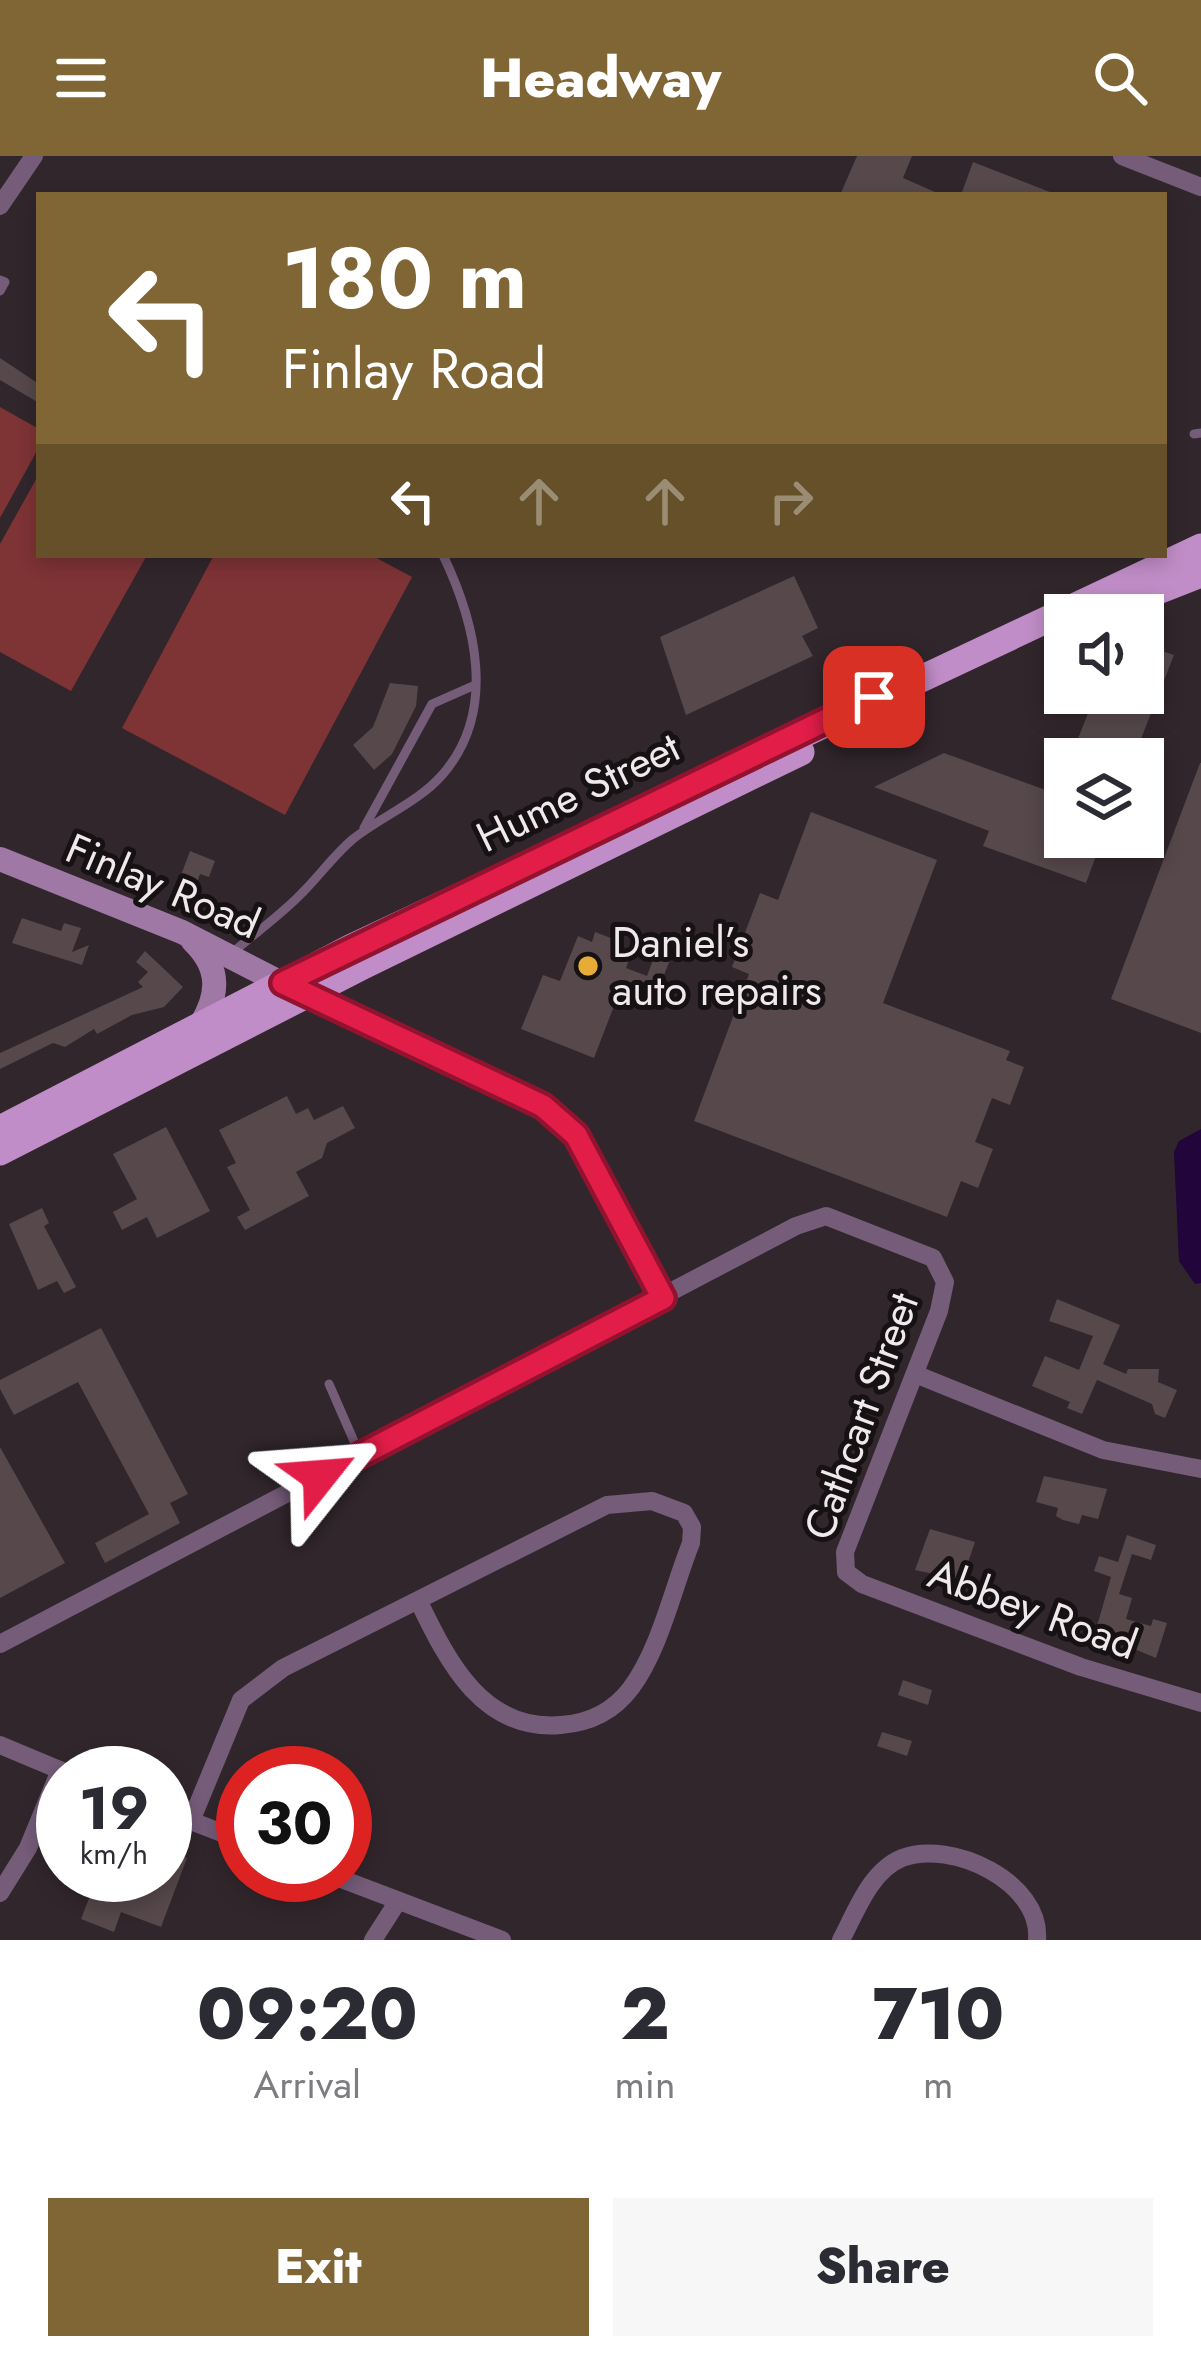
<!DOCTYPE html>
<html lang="en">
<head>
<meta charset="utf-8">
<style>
  body { margin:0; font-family:Jost,sans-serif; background:#f7f7f7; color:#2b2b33; height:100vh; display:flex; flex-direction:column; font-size:45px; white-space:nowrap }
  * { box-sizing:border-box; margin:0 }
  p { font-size:39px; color:#7c7c81 }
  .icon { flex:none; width:66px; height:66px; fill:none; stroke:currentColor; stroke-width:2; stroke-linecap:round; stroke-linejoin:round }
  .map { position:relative; height:1784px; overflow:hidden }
  .details { display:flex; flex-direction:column; background:#fff; flex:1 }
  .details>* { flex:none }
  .guide { position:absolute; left:36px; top:36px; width:1131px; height:366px; border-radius:0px; box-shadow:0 6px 18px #0003; background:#806535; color:#fff; overflow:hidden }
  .fabs { position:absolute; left:1044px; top:438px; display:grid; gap:24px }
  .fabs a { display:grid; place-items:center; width:120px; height:120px; border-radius:0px; background:#fff; box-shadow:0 6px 18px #0003; font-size:60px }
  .speed { position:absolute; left:36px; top:1590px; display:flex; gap:24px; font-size:60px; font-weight:700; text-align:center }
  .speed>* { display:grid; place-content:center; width:156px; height:156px; border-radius:50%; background:#fff; box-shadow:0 6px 18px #0003; line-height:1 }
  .speed small { font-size:30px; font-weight:400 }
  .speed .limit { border:18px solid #d22; background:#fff; color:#111 }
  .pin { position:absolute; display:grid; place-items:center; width:102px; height:102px; color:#fff; margin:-51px; border-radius:24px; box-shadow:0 6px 18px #0006 }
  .me { position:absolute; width:132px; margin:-66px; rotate:62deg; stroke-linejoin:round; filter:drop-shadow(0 0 9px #0008) }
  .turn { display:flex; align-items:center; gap:42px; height:252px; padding:0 48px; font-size:54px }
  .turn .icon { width:156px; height:156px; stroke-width:2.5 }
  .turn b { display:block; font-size:84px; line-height:102px }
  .lanes { display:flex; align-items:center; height:114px; padding:0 48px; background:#0003; justify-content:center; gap:60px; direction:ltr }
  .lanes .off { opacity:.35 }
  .eta { display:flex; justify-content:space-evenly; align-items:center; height:204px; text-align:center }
  .eta b { font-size:72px; font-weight:800; line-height:84px }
  .button { display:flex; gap:24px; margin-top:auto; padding:24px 48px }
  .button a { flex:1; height:138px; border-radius:0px; background:#806535; color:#fff; font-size:48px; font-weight:800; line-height:138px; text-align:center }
  .button a+a { background:#f7f7f7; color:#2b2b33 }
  header { display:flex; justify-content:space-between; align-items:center; height:156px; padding:0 48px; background:#806535; color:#fff; font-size:54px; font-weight:800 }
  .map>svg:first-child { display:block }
  .green { fill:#7e3335 }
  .water { fill:#21053b }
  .building { fill:#56484b }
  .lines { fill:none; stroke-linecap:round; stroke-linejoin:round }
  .lane { stroke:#755c79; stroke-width:9 }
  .street { stroke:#755c79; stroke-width:18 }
  .secondary { stroke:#a078a6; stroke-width:24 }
  .primary { stroke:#c18dc8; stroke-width:27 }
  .route-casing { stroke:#92132f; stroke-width:30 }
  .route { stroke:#e11d48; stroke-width:21 }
  .poi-dot { fill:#e7ac37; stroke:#161113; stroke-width:4.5 }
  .labels { text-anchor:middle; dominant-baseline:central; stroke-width:10; stroke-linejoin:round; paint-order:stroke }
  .street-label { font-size:42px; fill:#efe8ec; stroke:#161113 }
  .poi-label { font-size:42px; fill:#efe8ec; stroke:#161113; text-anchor:start }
</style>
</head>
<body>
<header><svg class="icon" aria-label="menu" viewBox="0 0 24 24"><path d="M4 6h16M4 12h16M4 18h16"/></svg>Headway<svg class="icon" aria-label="search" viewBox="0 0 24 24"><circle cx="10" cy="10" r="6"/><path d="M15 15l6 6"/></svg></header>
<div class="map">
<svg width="1201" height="1784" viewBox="0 0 1201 1784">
  <rect width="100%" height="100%" fill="#31262c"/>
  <g class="green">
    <polygon points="0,251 39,273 39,291 0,362"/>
    <polygon points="39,318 39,399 147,399 71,535 0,496 0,388"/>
    <polygon points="214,399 371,399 412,421 285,659 122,572"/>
  </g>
  <polygon class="water" points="1201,973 1201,1127 1195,1128 1179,1105 1174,996 1179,985"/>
  <g class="building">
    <polygon points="857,0 912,0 903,22 942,39 840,39"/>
    <polygon points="973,6 1055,38 1055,39 961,39"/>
    <polygon points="0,202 39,228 39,247 0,224"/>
    <polygon points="794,420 818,472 802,480 813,500 686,559 660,481"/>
    <polygon points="1156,493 1174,499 1133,603 1070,603 1096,537 1143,537 1143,500"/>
    <polygon points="390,527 418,530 416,550 392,598 374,614 353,589 373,571"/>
    <polygon points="944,597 1065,641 1065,681 1103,681 1086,727 983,690 989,675 874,631"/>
    <polygon points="1200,607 1201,607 1201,877 1111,843"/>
    <polygon points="811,656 937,704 883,847 1010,895 1006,904 1024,911 1010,949 992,942 975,986 993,993 978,1032 961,1025 947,1061 694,965 749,818 732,811 760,737 778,744"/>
    <polygon points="190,695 215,705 209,721 200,718 196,729 181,719"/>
    <polygon points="22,762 61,775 64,767 81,772 72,796 89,789 82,809 12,787"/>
    <polygon points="595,776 624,787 621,797 630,801 626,812 647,820 657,793 672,799 652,849 619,837 594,902 521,873 543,819 560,825 578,780 592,786"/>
    <polygon points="145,795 183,831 164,851 132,859 97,878 94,873 65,891 53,887 0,913 0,897 143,831 138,826 148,816 136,806"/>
    <polygon points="287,940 296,958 308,952 314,964 343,950 355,972 327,987 322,1002 296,1016 309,1040 245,1074 237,1061 250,1054 227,1011 236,1007 219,974"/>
    <polygon points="166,971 210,1055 157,1082 147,1061 122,1074 113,1056 137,1043 113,998"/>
    <polygon points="42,1052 49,1067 44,1070 76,1131 64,1137 57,1125 38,1134 9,1068"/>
    <polygon points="1057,1143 1120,1169 1103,1208 1126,1218 1128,1213 1159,1213 1158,1226 1177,1234 1165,1262 1155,1258 1152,1248 1097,1224 1082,1258 1067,1252 1070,1246 1032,1230 1045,1200 1079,1214 1093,1180 1049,1165"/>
    <polygon points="101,1172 188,1338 170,1347 180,1367 105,1407 95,1387 149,1358 78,1226 14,1259 0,1233 0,1224"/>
    <polygon points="0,1291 65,1407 0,1442"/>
    <polygon points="1044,1320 1107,1333 1098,1363 1082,1359 1079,1368 1063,1364 1056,1360 1058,1352 1036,1346"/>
    <polygon points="930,1373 975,1386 962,1424 915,1414"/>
    <polygon points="1127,1379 1156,1389 1151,1404 1132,1398 1119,1438 1132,1442 1126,1463 1151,1470 1153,1463 1167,1467 1156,1502 1095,1477 1111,1421 1094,1415 1099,1400 1118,1406"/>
    <polygon points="903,1524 932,1534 928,1549 898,1539"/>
    <polygon points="882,1576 912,1585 907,1600 877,1590"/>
    <polygon points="175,1697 187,1702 161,1771 121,1756 114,1776 81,1763 98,1719 166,1719"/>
  </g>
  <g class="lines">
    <g class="lane">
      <polyline points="0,124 5,126 0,135"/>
      <polyline points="1194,278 1201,277"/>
      <polyline points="364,672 432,548 475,529"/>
      <path d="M232 797C255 777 281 759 302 737 320 719 334 699 353 683 382 660 419 646 443 618 498 554 475 466 443 399"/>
      <polyline points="329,1228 360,1299"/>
    </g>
    <g class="street">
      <polyline points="1122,0 1201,31"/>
      <polyline points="0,50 34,0"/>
      <polyline points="305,840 543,950 576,979 663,1141"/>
      <polyline points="915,1218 1103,1294 1201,1313"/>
      <polyline points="0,1488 796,1070 826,1060 933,1102 945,1126 939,1155 845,1396 846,1416 862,1428 1081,1511 1201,1547"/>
      <polyline points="0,1589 67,1617"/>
      <polyline points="165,1655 243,1685"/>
      <path d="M191 1665 241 1544 283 1512 607 1349 652 1345 684 1357 692 1371 691 1387C673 1432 660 1493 631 1532 613 1556 589 1567 561 1569 483 1576 448 1506 419 1446"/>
      <polyline points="331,1719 502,1784"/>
      <polyline points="0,1737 28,1692 60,1614"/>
      <polyline points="373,1784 398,1745"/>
      <path d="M841 1784C856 1756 870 1715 902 1702 951 1683 1042 1726 1037 1784"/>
    </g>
    <g class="secondary">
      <polyline points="0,703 182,776 293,833"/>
      <path d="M193 785C222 813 219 841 198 873"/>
    </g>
    <g class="primary">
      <polyline points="1097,459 1201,418"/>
      <polyline points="0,973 350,792 1201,391"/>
      <polyline points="0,996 363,810 801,596"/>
    </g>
  </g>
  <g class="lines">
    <defs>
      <polyline id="route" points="320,1320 663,1142 576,979 543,950 283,827 874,541"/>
    </defs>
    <use href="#route" class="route-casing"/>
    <use href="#route" class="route"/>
  </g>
  <circle class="poi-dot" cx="588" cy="810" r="12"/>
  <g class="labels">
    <g class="street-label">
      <text transform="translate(578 636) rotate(-26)">Hume Street</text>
      <text transform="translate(163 730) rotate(23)">Finlay Road</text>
      <text transform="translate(861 1260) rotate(-70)">Cathcart Street</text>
      <text transform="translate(1033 1453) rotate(20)">Abbey Road</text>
    </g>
    <g class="poi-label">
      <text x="612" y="786">Daniel’s<tspan x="612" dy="48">auto repairs</tspan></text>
    </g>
  </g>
</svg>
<div class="fabs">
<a><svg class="icon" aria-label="sound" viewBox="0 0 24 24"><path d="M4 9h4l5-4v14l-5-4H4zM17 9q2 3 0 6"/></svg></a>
<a><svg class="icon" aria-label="layers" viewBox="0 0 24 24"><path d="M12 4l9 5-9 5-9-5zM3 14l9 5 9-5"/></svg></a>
</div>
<div class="speed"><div>19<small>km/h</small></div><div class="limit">30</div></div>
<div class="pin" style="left:874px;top:541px;background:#d93025"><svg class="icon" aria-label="arrive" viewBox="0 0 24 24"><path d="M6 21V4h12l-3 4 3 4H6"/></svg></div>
<svg class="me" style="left:320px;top:1320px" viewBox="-20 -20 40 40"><path d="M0-17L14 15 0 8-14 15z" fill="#e11d48" stroke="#fff" stroke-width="4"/></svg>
<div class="guide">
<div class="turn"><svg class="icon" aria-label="left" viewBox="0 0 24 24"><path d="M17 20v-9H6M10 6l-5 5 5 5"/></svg><div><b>180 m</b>Finlay Road</div></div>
<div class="lanes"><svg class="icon" aria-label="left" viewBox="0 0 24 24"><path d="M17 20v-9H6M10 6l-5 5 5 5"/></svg><svg class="icon off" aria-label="ahead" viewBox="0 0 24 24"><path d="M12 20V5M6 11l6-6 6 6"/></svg><svg class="icon off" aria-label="ahead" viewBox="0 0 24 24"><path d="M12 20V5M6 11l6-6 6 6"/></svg><svg class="icon off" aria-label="right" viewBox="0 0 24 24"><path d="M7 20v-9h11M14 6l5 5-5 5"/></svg></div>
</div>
</div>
<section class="details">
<div class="eta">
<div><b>09:20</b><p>Arrival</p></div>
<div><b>2</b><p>min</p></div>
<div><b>710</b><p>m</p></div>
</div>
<div class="button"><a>Exit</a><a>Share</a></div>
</section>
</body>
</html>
